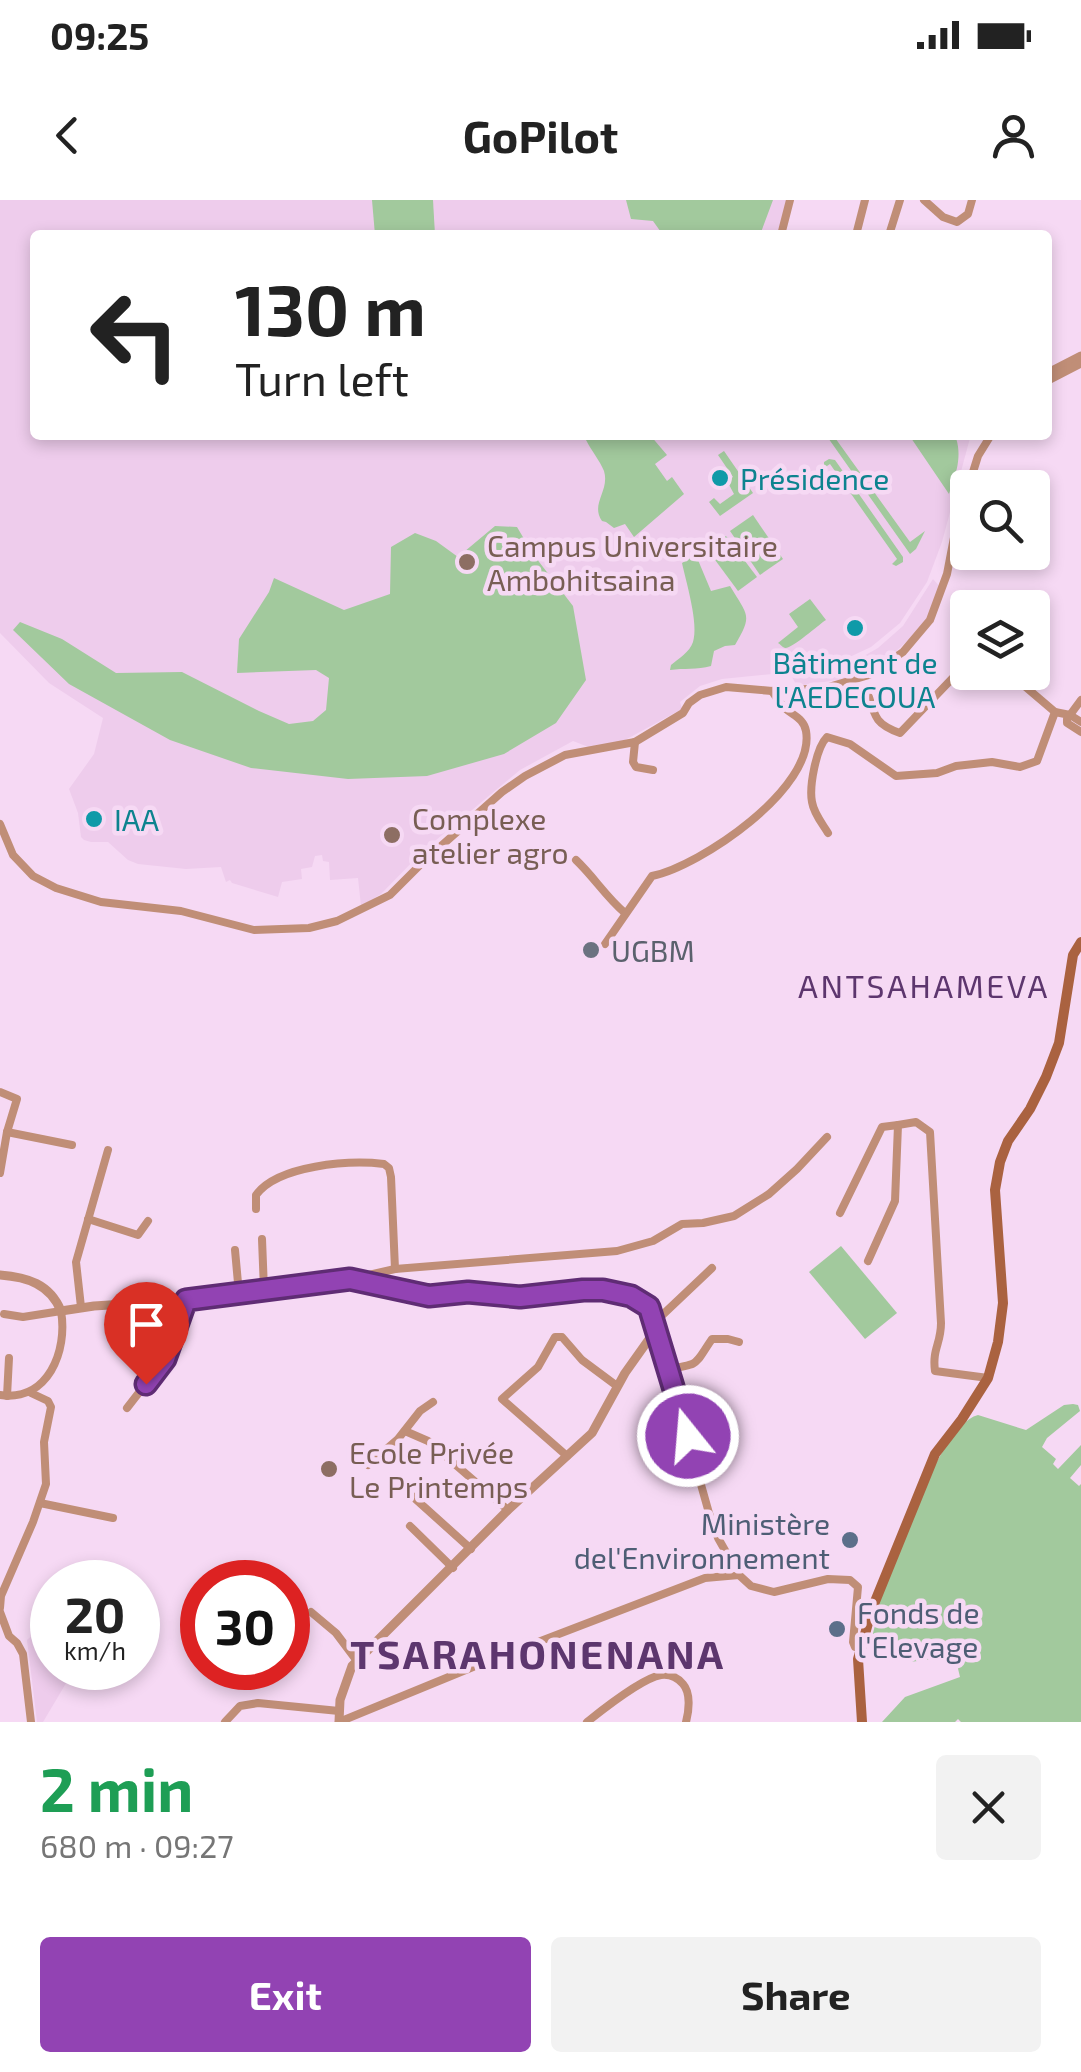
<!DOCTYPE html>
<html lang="en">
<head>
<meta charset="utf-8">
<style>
  body { margin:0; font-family:"Exo 2",sans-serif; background:#f2f2f2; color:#222; height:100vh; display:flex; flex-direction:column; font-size:38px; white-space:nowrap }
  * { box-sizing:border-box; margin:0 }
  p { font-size:32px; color:#767676 }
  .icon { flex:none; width:55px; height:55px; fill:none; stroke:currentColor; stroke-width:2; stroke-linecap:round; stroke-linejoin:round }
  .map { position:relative; height:1522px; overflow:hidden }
  .panel { display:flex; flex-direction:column; background:#fff; flex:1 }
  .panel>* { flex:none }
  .guide { position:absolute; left:30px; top:30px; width:1022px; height:210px; border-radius:10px; box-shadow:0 5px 15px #0003; background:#fff; color:#222; overflow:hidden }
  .fabs { position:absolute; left:950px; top:270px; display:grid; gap:20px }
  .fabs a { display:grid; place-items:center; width:100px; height:100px; border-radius:10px; background:#fff; box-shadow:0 5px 15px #0003; font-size:50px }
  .speed { position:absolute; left:30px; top:1360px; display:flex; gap:20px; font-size:50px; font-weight:700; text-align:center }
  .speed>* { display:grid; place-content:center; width:130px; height:130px; border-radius:50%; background:#fff; box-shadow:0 5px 15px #0003; line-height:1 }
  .speed small { font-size:25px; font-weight:400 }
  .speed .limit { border:15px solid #d22; background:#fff; color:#111 }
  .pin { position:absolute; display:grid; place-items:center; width:85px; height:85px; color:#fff; margin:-102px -42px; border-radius:50% 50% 50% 0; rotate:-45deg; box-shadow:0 0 10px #0007 }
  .pin .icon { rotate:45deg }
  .me { position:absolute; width:110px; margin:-55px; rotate:343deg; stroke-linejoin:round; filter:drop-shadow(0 0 8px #0008) }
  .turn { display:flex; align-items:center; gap:35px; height:210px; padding:0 40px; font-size:45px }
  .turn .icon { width:130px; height:130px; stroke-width:2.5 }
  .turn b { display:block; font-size:70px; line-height:85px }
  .round { display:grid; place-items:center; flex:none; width:105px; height:105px; border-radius:10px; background:#f2f2f2 }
  .overview { display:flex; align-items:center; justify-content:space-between; height:170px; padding:0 40px }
  h1 { font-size:60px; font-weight:700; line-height:75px; color:#1e9e55 }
  .action { display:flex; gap:20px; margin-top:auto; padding:20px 40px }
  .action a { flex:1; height:115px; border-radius:10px; background:#9243b3; color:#fff; font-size:40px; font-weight:700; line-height:115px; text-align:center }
  .action a+a { background:#f2f2f2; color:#222 }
  .status { display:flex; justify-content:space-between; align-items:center; height:70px; padding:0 50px; background:#fff; direction:ltr }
  .status svg { height:28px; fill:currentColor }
  header { display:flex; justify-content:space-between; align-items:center; height:130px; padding:0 40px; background:#fff; font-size:45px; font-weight:700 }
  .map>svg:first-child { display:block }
  .built { fill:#eeccec }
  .green { fill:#a2c99d }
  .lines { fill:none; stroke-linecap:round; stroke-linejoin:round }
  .minor { stroke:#c08e77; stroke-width:8 }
  .tertiary { stroke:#c08e77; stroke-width:9 }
  .secondary { stroke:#aa6240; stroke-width:10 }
  .route-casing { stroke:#5f2c74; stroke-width:25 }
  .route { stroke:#9243b3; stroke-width:18 }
  .culture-dot { fill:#0f9aa8; stroke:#f6d9f4; stroke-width:4 }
  .education-dot { fill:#8d6e63; stroke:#f6d9f4; stroke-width:4 }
  .worship-dot { fill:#6b7280; stroke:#f6d9f4; stroke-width:4 }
  .service-dot { fill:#5c6f8a; stroke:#f6d9f4; stroke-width:4 }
  .labels { text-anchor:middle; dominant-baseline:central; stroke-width:9; stroke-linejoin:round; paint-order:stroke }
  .culture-label { font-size:30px; fill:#0d838f; stroke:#f6d9f4; text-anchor:start }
  .education-label { font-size:30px; fill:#785e54; stroke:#f6d9f4; text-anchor:start }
  .worship-label { font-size:30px; fill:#5b616d; stroke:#f6d9f4; text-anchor:start }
  .service-label { font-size:30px; fill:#4e5e75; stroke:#f6d9f4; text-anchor:end }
  .neighbourhood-label { font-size:32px; letter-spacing:2.5px; fill:#5d366e; stroke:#f6d9f4 }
  .district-label { font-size:40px; font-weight:bold; letter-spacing:2.5px; fill:#5d366e; stroke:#f6d9f4 }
</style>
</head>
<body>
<div class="status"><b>09:25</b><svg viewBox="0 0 49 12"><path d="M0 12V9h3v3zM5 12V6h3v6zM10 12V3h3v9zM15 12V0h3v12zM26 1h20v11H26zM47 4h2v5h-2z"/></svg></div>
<header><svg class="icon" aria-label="back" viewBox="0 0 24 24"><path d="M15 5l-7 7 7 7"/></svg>GoPilot<svg class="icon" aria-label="person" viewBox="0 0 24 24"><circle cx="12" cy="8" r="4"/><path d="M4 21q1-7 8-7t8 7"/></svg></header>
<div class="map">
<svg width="1081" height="1522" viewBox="0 0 1081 1522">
  <rect width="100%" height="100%" fill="#f6d9f4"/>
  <g class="built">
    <polygon points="0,0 789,0 776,35 35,35 35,235 977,235 970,238 942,342 927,382 900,423 871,447 841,461 783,473 722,479 700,486 680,502 682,509 625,540 591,548 573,541 520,570 423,651 381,694 361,706 358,678 330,680 329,662 323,661 322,655 315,656 312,667 301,669 302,679 282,682 278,697 232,683 230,680 226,682 221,667 186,669 138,664 128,660 108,642 91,642 84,640 81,637 78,613 69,589 94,554 103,518 49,483 0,433"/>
    <polygon points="933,379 940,387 927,418 913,436 895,452 874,467 844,479 797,486 792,477 841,464 862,457 878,448 903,426"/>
    <polygon points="52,1417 52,1468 75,1468 43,1522 37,1522 27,1440"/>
  </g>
  <g class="green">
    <polygon points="372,0 433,0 435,35 375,35"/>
    <polygon points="626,0 773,0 760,35 663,35 653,21 631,19"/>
    <path d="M594 235H650L667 255 655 264 667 281 672 277 684 294 634 337 625 324 614 328 606 322 602 321C590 304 610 291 604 271 600 261 591 250 586 240Z"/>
    <polygon points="826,235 833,235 910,342 925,331 916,349 910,354"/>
    <path d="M909 235H955C963 256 956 274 949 294Z"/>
    <polygon points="724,251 753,293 720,316 709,302 714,298 720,304 734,294 727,281 733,277 718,255"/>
    <polygon points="829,259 835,260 903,357 903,362 896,366 892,364 897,359 830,264 824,268 824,262"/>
    <polygon points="753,315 783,359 760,375 730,331"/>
    <polygon points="495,326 517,327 533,354 573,406 586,480 556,523 504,554 427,576 348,579 251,568 170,540 69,484 13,430 20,422 62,439 116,473 182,472 259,511 289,524 313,521 326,510 329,478 316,470 237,473 239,439 269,392 274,378 344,410 390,394 391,347 415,333 436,341 458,357"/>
    <polygon points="726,336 757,377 738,391 707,349"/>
    <path d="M692 357 698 360 711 391 730 386C748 416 753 415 735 445L725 446 714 451 711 466C697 470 684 468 670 470L671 465C678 459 690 452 693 442 699 424 686 382 682 363Z"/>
    <path d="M810 399 826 420C818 425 792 449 785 448 782 447 780 444 778 443L798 427 789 414Z"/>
    <polygon points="841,1046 897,1113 865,1139 809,1072"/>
    <path d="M1073 1204 1078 1205 1080 1211 1047 1238 1042 1247 1056 1259 1053 1264 1058 1269 1081 1245V1265L1070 1278 1079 1286 1081 1284V1522H961L958 1519 955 1522H882L905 1497 960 1477 955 1456 910 1462 877 1457C866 1443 876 1424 881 1409L884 1407 876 1403C892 1365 940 1224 978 1215L1026 1230 1064 1205Z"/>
  </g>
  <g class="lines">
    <g class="minor">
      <polyline points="924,0 943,17 957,22 968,14 972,0"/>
      <polyline points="781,35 790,0"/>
      <polyline points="856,35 865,0"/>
      <polyline points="889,35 900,0"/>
      <polyline points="968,288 978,256 991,235"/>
      <polyline points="1008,472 1055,512 1070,515 1081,522"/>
      <path d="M869 497C875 518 877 525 900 533L968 462"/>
      <polyline points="1081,500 1067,519 1067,523 1081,532"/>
      <polyline points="635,542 633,562 636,567 653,570"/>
      <polyline points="0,624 13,655 33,676 56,688 101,702 181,711 254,730 309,728 337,721 390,695 423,662 502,592 525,576 565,555 635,542 683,513 689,503 700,495 726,487 772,491 825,488 869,475 903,452 930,420 947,374 956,327 968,290"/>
      <path d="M828 633C822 623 814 614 812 602 809 587 816 548 827 537L850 544 896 576 937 573 956 566 992 562 1020 567 1037 561 1055 512"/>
      <path d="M576 660C594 677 606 697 625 713"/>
      <path d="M605 744 652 676C700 666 816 588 806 531 804 519 794 516 786 509 780 504 776 497 772 491"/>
      <polyline points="0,892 17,899 7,932 0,973"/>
      <polyline points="7,932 72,945"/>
      <path d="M256 1009V995C278 965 349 960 384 964L389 968 391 977 395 1069"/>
      <polyline points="840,1013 882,927 898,925"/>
      <polyline points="88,1019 138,1035 148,1021"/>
      <polyline points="262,1039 264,1090"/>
      <polyline points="235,1050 239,1094"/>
      <path d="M868 1061 895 1001 898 925 916 922 930 932 941 1123C941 1144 932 1149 935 1171L988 1178"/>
      <polyline points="712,1068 655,1122 709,1313 718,1338 739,1375 751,1386 774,1392 828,1379 850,1380 858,1387 853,1442 855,1447 861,1449"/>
      <polyline points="355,1078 395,1069 617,1051 653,1041 682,1024 703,1023 734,1016 769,994 797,969 827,937"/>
      <polyline points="81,1107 76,1062 108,950"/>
      <path d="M668 1169C701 1164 694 1165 712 1139H728L739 1142"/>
      <path d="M0 1195C48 1202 68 1151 61 1111L23 1117 4 1114"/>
      <polyline points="7,1196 9,1158"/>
      <polyline points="127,1208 165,1159 187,1100"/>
      <polyline points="405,1231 428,1241 508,1310"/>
      <polyline points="567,1256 502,1199 538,1167 555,1137 562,1137 582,1160 617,1186"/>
      <polyline points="368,1265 398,1239 420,1211 433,1202"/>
      <polyline points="411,1295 471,1349"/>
      <polyline points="40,1303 113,1318"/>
      <polyline points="410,1326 453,1368"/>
      <polyline points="0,1408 1,1396 33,1322 46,1284 44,1242 51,1207 48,1201 31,1193"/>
      <polyline points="0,1412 9,1436 17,1443 23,1454 31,1522"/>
      <polyline points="311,1412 336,1433 357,1461"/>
      <polyline points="225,1522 240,1506 258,1503 339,1511"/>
      <polyline points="339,1522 473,1467 705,1378 739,1375"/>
      <path d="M587 1522C602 1510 643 1478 661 1475 669 1474 677 1477 683 1484 691 1493 689 1511 686 1522"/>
    </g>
    <g class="tertiary">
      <polyline points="1048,173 1081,156"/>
      <polyline points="1048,180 1081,163"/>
      <path d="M0 1075C27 1077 50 1084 61 1111L94 1106 187 1100 350 1079 429 1096 468 1092 520 1097 583 1090H603L631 1096 649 1107 655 1122 652 1135 625 1173 592 1233 508 1310 352 1466 340 1500 339 1522"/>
    </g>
    <polyline class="secondary" points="862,1522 858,1459 872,1409 935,1254 962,1219 988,1178 998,1142 1003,1103 995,990 1000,962 1008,941 1030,909 1046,877 1059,843 1073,755 1081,742"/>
  </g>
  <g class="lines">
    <defs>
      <polyline id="route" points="146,1184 165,1159 186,1100 350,1079 429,1096 468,1092 520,1097 583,1090 603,1090 631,1096 649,1107 688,1236"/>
    </defs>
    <use href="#route" class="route-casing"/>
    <use href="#route" class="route"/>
  </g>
  <g class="culture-dot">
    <circle cx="720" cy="278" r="10"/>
    <circle cx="855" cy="428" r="10"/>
    <circle cx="94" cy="619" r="10"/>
  </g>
  <g class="education-dot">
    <circle cx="467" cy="362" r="10"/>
    <circle cx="392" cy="635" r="10"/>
    <circle cx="329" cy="1269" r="10"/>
  </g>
  <circle class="worship-dot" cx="591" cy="750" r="10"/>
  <g class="service-dot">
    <circle cx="850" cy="1340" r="10"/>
    <circle cx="837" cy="1429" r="10"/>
  </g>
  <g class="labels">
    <g class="culture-label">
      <text x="740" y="278">Présidence</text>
      <text x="855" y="462" text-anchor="middle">Bâtiment de<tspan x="855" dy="34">l'AEDECOUA</tspan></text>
      <text x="114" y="619">IAA</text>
    </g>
    <g class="education-label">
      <text x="487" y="345">Campus Universitaire<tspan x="487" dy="34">Ambohitsaina</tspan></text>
      <text x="412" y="618">Complexe<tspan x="412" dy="34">atelier agro</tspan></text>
      <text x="349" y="1252">Ecole Privée<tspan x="349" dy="34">Le Printemps</tspan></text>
    </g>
    <g class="worship-label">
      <text x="611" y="750">UGBM</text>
    </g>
    <g class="service-label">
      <text x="830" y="1323">Ministère<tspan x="830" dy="34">del'Environnement</tspan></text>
      <text x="857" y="1412" text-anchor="start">Fonds de<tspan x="857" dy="34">l'Elevage</tspan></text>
    </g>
    <g class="neighbourhood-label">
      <text x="924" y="785">ANTSAHAMEVA</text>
    </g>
    <g class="district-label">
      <text x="538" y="1453">TSARAHONENANA</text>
    </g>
  </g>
</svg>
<div class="fabs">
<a><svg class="icon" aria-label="search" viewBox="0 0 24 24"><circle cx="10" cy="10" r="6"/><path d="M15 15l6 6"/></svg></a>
<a><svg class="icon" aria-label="layers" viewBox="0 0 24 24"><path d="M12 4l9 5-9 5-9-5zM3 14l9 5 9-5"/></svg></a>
</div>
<div class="speed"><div>20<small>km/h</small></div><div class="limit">30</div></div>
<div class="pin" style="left:146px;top:1184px;background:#d93025"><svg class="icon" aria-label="arrive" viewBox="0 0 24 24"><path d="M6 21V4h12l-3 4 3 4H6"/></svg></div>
<svg class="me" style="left:688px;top:1236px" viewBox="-20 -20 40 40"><circle r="17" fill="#9243b3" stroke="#fff" stroke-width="3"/><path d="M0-11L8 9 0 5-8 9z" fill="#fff"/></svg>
<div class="guide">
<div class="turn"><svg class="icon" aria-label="left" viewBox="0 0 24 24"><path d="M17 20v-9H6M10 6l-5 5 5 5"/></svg><div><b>130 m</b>Turn left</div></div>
</div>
</div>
<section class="panel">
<div class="overview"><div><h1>2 min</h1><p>680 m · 09:27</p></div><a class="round"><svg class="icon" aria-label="close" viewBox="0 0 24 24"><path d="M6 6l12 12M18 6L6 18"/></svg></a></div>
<div class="action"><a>Exit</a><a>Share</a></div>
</section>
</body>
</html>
